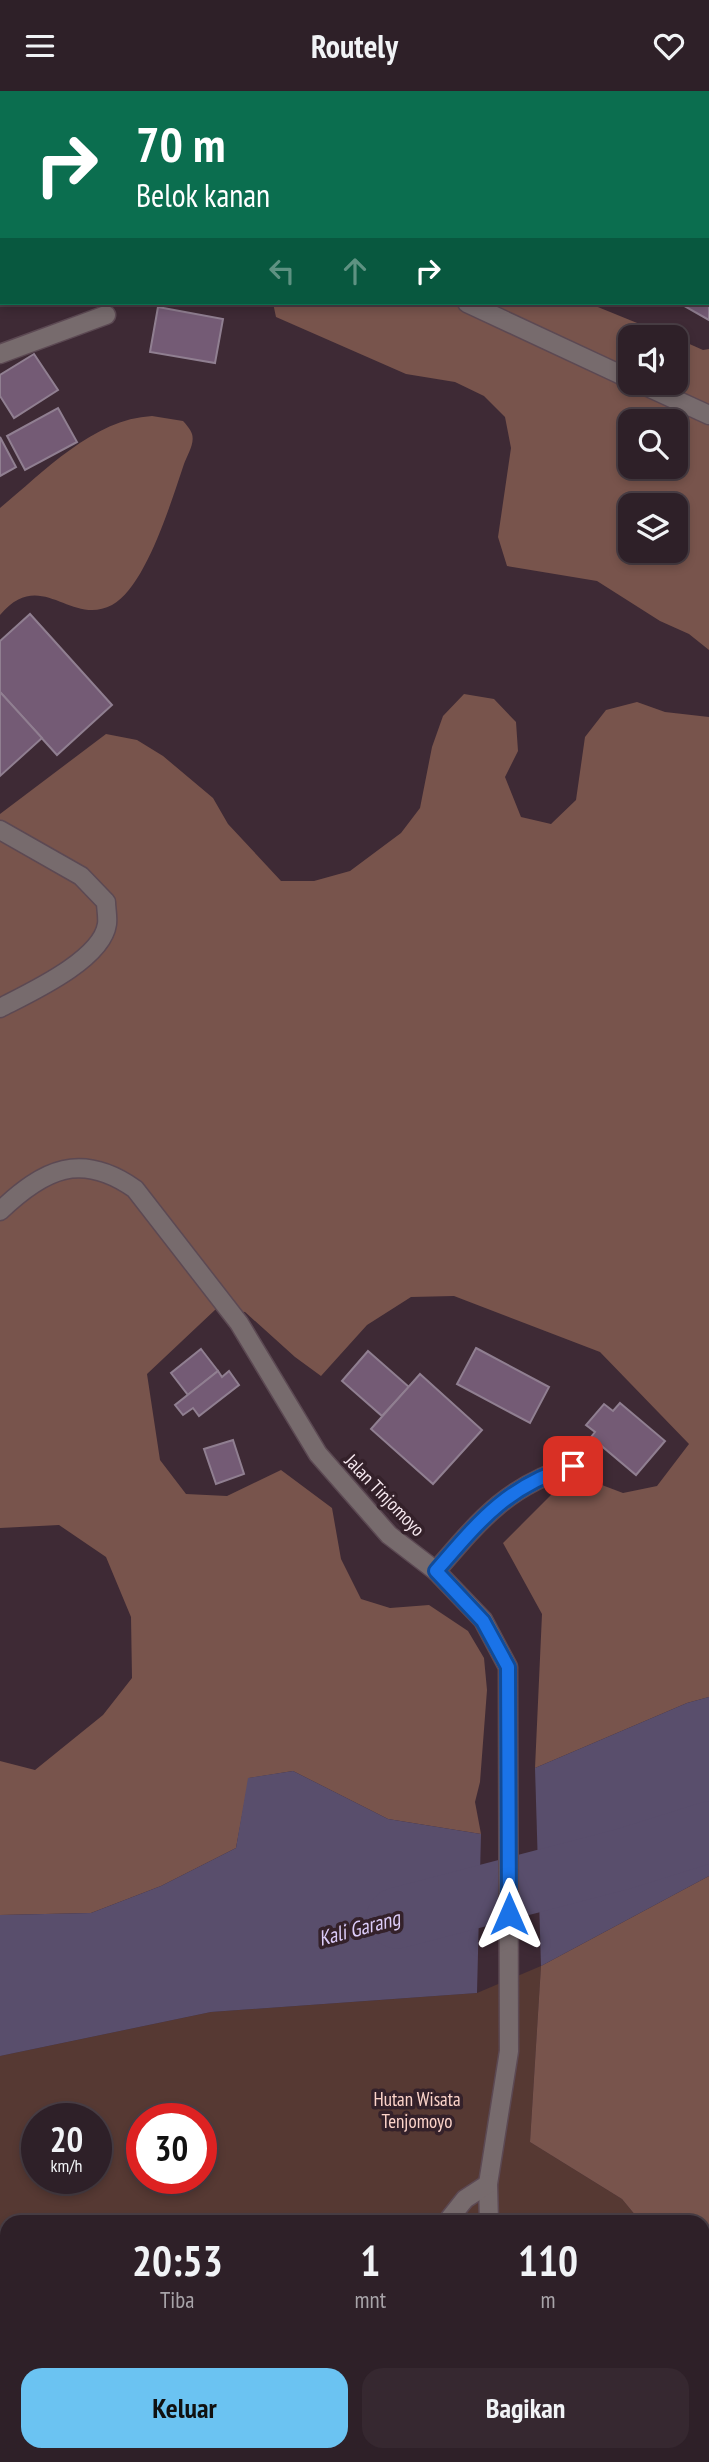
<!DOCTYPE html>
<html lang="id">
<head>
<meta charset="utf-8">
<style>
  body { margin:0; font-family:"PT Sans Narrow",sans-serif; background:#362830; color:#f1f3f6; height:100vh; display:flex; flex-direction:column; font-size:26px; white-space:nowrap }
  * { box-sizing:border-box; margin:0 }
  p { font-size:23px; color:#a7a3a8 }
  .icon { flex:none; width:38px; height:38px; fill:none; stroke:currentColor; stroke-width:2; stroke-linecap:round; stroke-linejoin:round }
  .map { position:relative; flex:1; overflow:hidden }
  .details { position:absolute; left:0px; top:2124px; width:710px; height:247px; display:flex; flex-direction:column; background:#2e2028; border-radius:21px 21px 0 0; box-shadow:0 4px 10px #0003,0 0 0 2px #493e45 }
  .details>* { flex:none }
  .top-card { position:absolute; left:0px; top:0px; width:710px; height:214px; box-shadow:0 4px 10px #0003,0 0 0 2px #493e45; background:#0b6e4f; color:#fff; overflow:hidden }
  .fabs { position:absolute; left:618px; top:234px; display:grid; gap:14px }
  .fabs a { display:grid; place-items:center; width:70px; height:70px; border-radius:14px; background:#2e2028; box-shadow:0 4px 10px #0003,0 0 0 2px #493e45; font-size:35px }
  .speed { position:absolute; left:21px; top:2012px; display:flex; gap:14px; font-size:35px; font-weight:700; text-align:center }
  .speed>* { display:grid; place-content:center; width:91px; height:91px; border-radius:50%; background:#2e2028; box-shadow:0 4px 10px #0003,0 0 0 2px #493e45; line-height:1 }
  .speed small { font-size:18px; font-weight:400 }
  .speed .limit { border:10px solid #d22; background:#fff; color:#111 }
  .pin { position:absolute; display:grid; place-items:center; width:60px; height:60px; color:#fff; margin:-30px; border-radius:14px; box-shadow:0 4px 10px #0006 }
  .me { position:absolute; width:77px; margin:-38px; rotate:0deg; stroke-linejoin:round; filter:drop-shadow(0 0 5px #0008) }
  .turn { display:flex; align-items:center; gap:24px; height:147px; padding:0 21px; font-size:32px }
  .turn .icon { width:91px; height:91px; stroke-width:2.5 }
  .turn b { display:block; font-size:49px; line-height:60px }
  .lanes { display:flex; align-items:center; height:66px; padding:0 21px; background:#0003; justify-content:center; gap:35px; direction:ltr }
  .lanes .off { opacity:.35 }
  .eta { display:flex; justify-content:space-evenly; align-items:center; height:119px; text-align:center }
  .eta b { font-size:42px; font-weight:600; line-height:49px }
  .cta { display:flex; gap:14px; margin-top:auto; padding:14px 21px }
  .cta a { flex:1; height:80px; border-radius:21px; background:#6bc3f2; color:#111; font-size:28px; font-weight:600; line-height:80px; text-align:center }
  .cta a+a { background:#362830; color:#f1f3f6 }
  header { display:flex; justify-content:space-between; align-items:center; height:91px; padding:0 21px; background:#2e2028; font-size:32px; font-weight:600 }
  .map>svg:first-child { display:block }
  .green { fill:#563933; fill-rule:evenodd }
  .forest { fill:#78544c; fill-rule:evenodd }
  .water { fill:#594e6c }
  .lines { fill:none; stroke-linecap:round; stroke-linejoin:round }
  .river { stroke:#594e6c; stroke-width:61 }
  .building { fill:#745b75; stroke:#907f91; stroke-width:2 }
  .lane-casing { stroke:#5c4953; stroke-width:21 }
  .street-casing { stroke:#5c4953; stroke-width:21 }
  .lane { stroke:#776b6d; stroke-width:18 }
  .street { stroke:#776b6d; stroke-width:18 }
  .route-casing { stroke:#114b97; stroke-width:18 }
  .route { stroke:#1a73e8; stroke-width:12 }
  .labels { text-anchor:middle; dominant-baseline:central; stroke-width:7; stroke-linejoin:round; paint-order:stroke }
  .street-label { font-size:19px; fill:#f7e9f0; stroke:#34212a }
  .park-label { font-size:19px; fill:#fdd4ca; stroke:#34212a }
  .water-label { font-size:21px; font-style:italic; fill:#dcccf9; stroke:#34212a }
</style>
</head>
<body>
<header><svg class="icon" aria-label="menu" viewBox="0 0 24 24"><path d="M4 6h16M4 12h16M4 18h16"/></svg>Routely<svg class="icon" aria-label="heart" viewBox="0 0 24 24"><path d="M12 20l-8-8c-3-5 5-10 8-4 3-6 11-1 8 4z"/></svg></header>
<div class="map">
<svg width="709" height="2371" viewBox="0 0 709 2371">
  <rect width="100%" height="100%" fill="#3e2a35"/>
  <path class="green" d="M541 1875 530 2051 622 2108 641 2131 7 2132V2364H704V2301H709V2371H0V1965L211 1921 477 1902ZM37 2028H96V2088H37ZM142 2028H201V2088H142Z"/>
  <g class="forest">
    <path d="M273 212H588L674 247H630V292H676V247L703 259 709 258V559L689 543 660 530 597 490 507 475 498 446 511 357 505 326 484 305 455 291 406 283 276 226ZM630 331H676V376H630ZM630 415H676V460H630Z"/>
    <path d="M152 325 183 330C186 333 191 339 192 343 195 353 187 364 184 373 172 408 146 496 112 514 70 536 41 475 0 524V417C44 381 93 328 152 325Z"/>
    <polygon points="464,603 494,608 516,631 518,660 505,686 521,726 551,733 576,709 585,646 606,619 637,611 665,621 709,626 709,1606 687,1612 535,1677 542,1523 503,1452 551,1404 594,1391 623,1402 657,1395 689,1353 600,1261 454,1205 411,1206 367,1234 321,1285 295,1266 245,1221 216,1218 147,1283 160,1369 186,1403 227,1405 281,1379 332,1417 341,1468 361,1508 390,1517 429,1514 468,1540 484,1567 487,1599 480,1691 475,1711 481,1743 388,1728 293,1680 249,1687 236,1757 161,1795 91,1822 0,1824 0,1670 35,1679 103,1624 132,1587 131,1526 106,1466 59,1434 0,1437 0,723 106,643 137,649 163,665 213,707 228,733 281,790 314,790 350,780 401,742 420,717 432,656 443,625"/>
    <polygon points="709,1785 709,2301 704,2301 704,2132 641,2131 622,2108 530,2051 541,1875"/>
  </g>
  <g class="water">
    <polygon points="709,1606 709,1785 541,1875 535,1677 687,1612"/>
    <polygon points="293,1680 388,1728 481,1743 477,1902 211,1921 0,1965 0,1824 91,1822 161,1795 236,1757 248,1687"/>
  </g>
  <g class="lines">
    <polyline class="river" points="397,1827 623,1768 709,1741"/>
  </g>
  <g class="building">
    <polygon points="25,0 52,0 53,2 26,2"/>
    <polygon points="309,0 355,0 356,2 306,2"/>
    <polygon points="0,12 2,15 0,107"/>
    <polygon points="709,184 709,229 681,213 709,212"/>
    <polygon points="158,216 223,228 215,272 150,261"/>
    <polygon points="34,263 58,299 14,327 0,305 0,284"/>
    <polygon points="58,317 77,351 25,379 7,345"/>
    <polygon points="0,346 16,376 0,385"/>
    <polygon points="30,523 112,614 57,664 0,601 0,550"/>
    <polygon points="0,601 42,647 0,685"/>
    <polygon points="476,1257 549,1296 530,1332 457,1293"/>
    <polygon points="201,1258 218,1280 188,1304 171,1282"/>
    <polygon points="368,1260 409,1296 382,1325 342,1290"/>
    <polygon points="218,1280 222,1286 229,1280 239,1294 199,1325 193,1317 183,1324 175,1314"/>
    <polygon points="420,1283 482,1339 433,1393 371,1338"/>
    <polygon points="620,1312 665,1350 636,1384 591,1346 595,1341 586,1334 604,1313 613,1320"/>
    <polygon points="233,1349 244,1383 216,1393 204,1358"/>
  </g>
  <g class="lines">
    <defs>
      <g id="lane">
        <polyline points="467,212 630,288"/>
        <polyline points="639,292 709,324"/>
      </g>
      <g id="street">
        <polyline points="531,0 533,2"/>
        <polyline points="709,153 709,154"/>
        <polyline points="0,263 106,224"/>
        <path d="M0 739 81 785 106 811C106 818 108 826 107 833 102 869 29 902 0 917"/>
        <path d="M0 1120C44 1078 81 1060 135 1098L239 1232 318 1363 389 1444 436 1480 483 1529 508 1576 509 1960 488 2093 489 2132"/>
        <path d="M436 1480C479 1430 508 1394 573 1375"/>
        <polyline points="446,2132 465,2108 488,2093"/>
        <polyline points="0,2185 7,2185"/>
        <polyline points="422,2371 423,2364"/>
        <polyline points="486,2371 486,2364"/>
      </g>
    </defs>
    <use href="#lane" class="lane-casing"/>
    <use href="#street" class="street-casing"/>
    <use href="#lane" class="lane"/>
    <use href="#street" class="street"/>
  </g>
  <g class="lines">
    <defs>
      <path id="route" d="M509 1823 508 1576 483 1530 436 1480C479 1430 508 1394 573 1375"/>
    </defs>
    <use href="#route" class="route-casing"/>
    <use href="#route" class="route"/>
  </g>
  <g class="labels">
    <g class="street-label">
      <text transform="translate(385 1404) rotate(46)">Jalan Tinjomoyo</text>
    </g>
    <g class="park-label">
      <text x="417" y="2008">Hutan Wisata<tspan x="417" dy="22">Tenjomoyo</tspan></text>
    </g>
    <g class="water-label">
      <text transform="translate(359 1837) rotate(-15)">Kali Garang</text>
    </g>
  </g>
</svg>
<div class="fabs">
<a><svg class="icon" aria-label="sound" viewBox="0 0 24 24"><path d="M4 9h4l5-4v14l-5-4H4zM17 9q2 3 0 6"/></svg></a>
<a><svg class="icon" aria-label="search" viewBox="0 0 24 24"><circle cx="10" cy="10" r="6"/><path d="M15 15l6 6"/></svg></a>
<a><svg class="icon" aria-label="layers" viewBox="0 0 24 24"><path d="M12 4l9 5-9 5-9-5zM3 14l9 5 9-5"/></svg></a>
</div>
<div class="speed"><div>20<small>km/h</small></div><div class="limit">30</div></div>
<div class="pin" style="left:573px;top:1375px;background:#d93025"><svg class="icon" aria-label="arrive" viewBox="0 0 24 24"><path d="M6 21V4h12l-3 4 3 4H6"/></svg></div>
<svg class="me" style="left:509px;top:1823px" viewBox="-20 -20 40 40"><path d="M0-17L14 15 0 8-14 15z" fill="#1a73e8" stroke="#fff" stroke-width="4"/></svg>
<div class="top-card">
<div class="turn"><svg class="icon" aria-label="right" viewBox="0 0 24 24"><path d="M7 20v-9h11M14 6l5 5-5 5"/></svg><div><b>70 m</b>Belok kanan</div></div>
<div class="lanes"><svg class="icon off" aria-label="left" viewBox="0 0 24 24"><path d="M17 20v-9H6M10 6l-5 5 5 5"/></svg><svg class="icon off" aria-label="ahead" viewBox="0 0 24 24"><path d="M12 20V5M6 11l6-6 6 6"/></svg><svg class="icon" aria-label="right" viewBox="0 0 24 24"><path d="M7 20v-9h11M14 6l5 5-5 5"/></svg></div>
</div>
<section class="details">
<div class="eta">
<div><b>20:53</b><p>Tiba</p></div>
<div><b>1</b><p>mnt</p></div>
<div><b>110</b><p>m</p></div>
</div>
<div class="cta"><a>Keluar</a><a>Bagikan</a></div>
</section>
</div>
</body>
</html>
